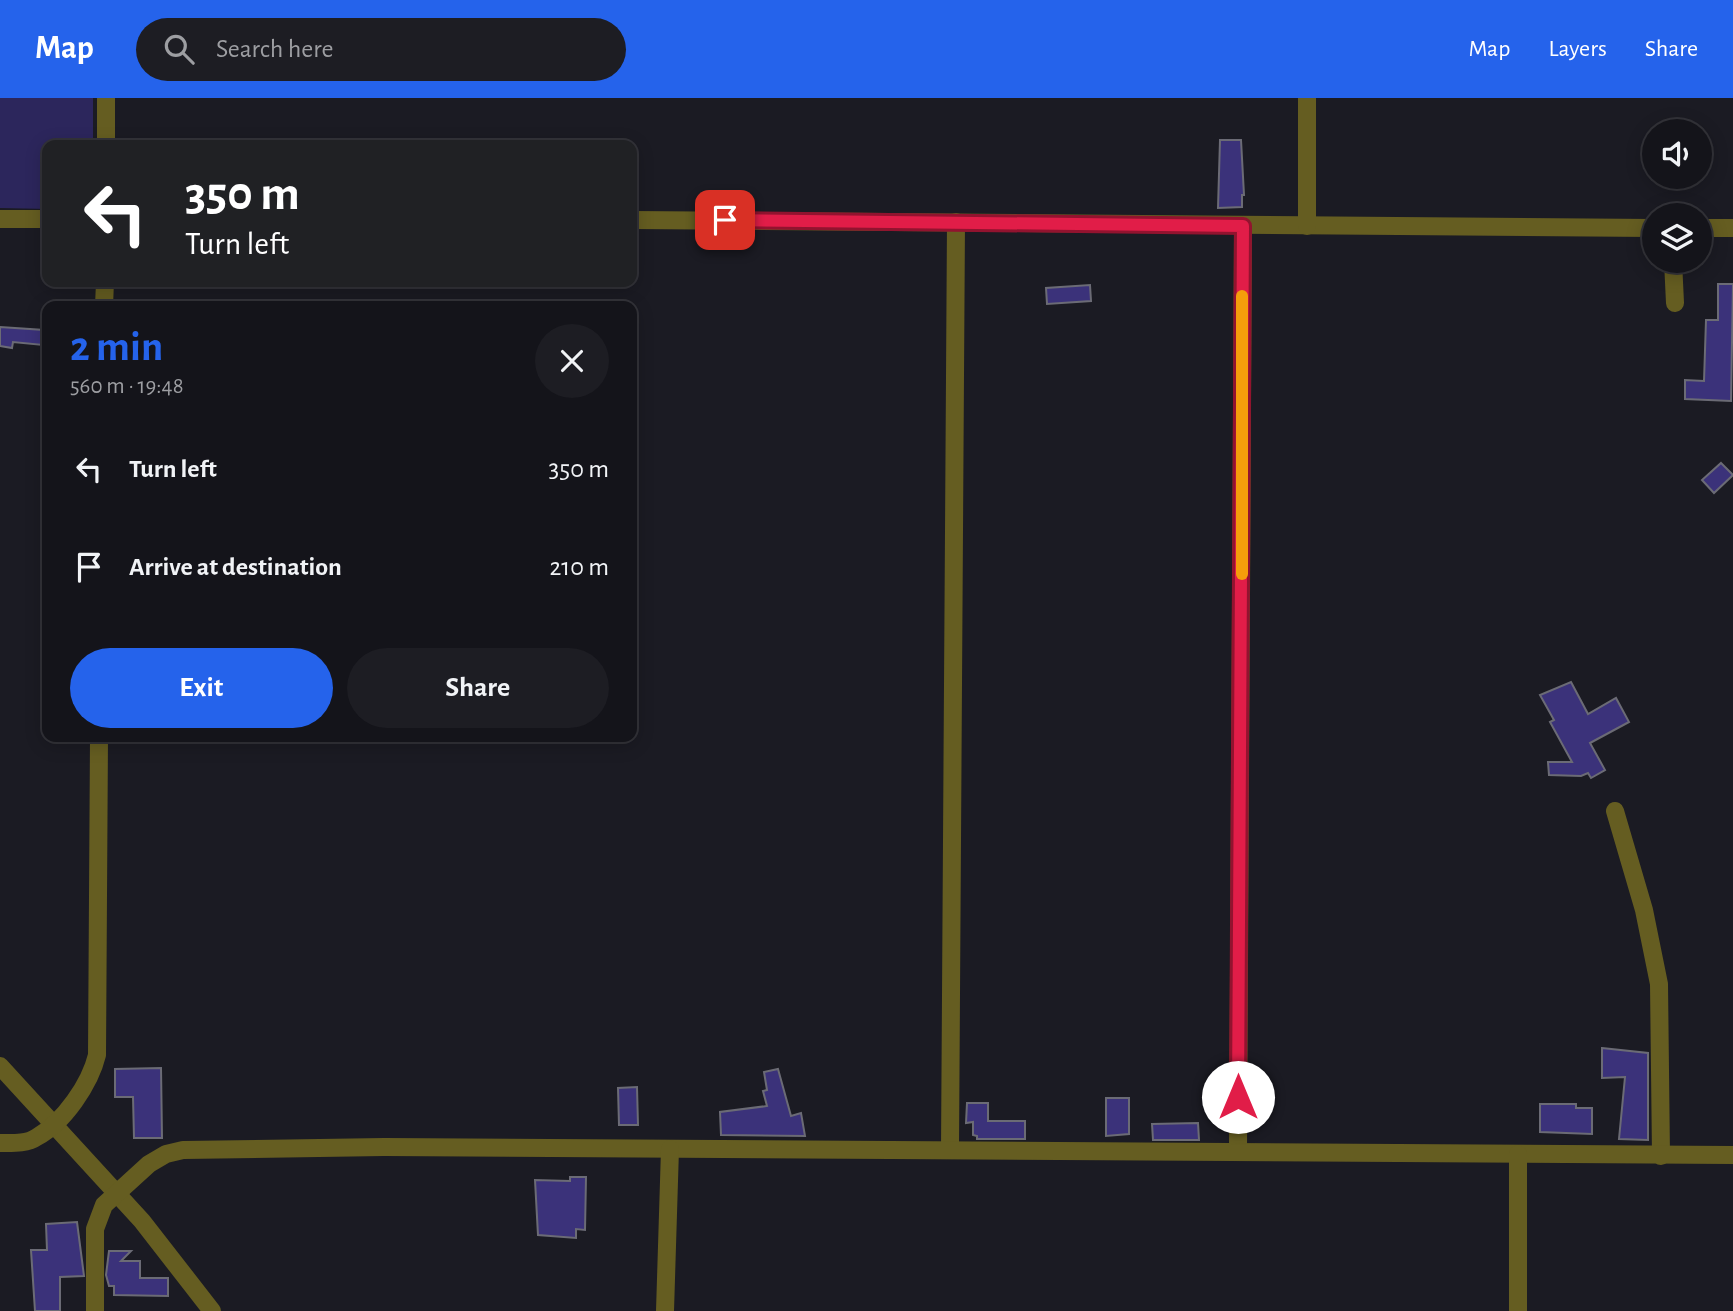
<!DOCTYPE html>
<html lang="en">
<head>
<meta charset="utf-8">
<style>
  body { margin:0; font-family:"Alegreya Sans",sans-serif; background:#1d1d23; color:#f1f3f6; height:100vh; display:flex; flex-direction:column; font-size:26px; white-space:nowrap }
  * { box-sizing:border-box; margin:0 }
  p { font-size:23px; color:#9d9ea2 }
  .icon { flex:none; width:38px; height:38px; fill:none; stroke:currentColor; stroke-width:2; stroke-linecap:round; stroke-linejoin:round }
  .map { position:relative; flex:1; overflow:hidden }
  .details { position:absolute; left:42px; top:203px; width:595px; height:441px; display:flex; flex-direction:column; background:#14141a; border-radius:14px; box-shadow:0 4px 18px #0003,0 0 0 2px #333339 }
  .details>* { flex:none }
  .top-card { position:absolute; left:42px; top:42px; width:595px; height:147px; border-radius:14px; box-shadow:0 4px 18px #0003,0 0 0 2px #333339; background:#202124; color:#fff; overflow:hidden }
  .controls { position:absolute; left:1642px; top:21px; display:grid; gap:14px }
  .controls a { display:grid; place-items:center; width:70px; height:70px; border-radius:50%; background:#14141a; box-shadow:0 4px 18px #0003,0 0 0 2px #333339; font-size:35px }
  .pin { position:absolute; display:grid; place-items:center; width:60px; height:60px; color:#fff; margin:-30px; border-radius:14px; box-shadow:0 4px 10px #0006 }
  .me { position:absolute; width:77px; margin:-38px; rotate:0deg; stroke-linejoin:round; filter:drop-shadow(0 0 5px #0008) }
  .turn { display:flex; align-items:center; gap:24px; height:147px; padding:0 28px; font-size:32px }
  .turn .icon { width:91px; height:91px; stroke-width:2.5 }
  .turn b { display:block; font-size:49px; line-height:60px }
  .round { display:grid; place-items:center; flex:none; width:74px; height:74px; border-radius:37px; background:#1d1d23 }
  .headline { display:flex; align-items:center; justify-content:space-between; height:119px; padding:0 28px }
  h1 { font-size:42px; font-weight:700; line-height:52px; color:#2563eb }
  .button { display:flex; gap:14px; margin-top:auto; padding:14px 28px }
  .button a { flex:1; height:80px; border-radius:42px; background:#2563eb; color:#fff; font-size:28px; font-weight:700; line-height:80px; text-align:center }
  .button a+a { background:#1d1d23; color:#f1f3f6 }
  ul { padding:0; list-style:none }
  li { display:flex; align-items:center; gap:21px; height:98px; padding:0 28px }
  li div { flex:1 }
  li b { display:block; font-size:26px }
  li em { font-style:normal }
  header { display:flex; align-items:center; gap:42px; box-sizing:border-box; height:98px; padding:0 35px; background:#2563eb; color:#fff }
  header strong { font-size:33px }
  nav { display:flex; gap:38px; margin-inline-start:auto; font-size:24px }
  .search { width:490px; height:63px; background:#1d1d23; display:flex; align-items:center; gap:18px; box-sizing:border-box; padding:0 24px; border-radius:38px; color:#9d9ea2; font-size:26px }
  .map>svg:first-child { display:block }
  .green { fill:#2c265c }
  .building { fill:#3b327a; stroke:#6b6b75; stroke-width:2 }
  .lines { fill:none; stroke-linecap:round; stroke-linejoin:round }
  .minor { stroke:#655d21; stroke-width:18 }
  .route-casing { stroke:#92132f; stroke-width:18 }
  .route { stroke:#e11d48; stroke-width:12 }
  .slow { stroke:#f59e0b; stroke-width:12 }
</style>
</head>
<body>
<header>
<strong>Map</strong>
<div class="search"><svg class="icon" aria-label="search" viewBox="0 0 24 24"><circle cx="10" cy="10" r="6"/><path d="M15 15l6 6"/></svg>Search here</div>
<nav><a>Map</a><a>Layers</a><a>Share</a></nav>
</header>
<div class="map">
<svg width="1733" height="1213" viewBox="0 0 1733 1213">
  <rect width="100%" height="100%" fill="#1b1b23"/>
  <polygon class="green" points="0,0 93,0 93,47 47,47 47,111 0,110"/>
  <g class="building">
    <polygon points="1220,42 1241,42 1244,97 1242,97 1242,109 1218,110"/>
    <polygon points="1718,186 1733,186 1731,303 1685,301 1685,282 1704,283 1706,222 1718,222"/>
    <polygon points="1090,187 1091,203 1047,206 1046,190"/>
    <polygon points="0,229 44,232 43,247 13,244 12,250 0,248"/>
    <polygon points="1721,365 1733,377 1714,395 1702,382"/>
    <polygon points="1571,584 1588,616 1616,600 1629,624 1590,645 1605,672 1591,680 1588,675 1581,678 1549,677 1548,664 1572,664 1550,624 1554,622 1540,597"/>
    <polygon points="1602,950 1648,955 1648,1042 1619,1041 1625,979 1602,980"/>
    <polygon points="161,970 162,1040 134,1040 133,999 115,999 115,971"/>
    <polygon points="778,971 791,1018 801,1015 805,1038 721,1037 720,1014 767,1008 763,993 767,992 764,974"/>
    <polygon points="637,989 638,1027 619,1027 618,990"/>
    <polygon points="1106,1000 1129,1000 1129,1036 1106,1038"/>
    <polygon points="967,1005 988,1005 988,1023 1025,1023 1025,1041 977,1041 977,1038 973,1037 973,1024 966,1025"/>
    <polygon points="1540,1006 1576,1006 1576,1010 1592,1010 1592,1036 1540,1034"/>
    <polygon points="1198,1025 1199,1042 1153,1042 1152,1026"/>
    <polygon points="570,1079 586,1079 585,1132 576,1131 576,1140 538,1137 535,1082 570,1083"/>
    <polygon points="77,1124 84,1178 60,1179 60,1213 35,1213 31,1152 47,1152 46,1126"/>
    <polygon points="109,1153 131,1153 121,1163 140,1163 140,1180 168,1180 168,1198 114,1197 114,1188 109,1188 106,1177"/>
  </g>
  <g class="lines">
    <g class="minor">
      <polyline points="106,47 106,0"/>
      <polyline points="0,121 47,121"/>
      <polyline points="632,122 1654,130"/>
      <polyline points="1307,128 1307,0"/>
      <polyline points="1699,130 1733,130"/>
      <polyline points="1673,163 1675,205"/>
      <polyline points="104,208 105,184"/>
      <polyline points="1615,713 1644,812 1659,886 1661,1058"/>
      <polyline points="0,968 142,1123 212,1213"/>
      <path d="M0 1045C12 1045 27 1046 37 1039 64 1024 90 986 97 957L99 639"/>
      <polyline points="950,1051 956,124"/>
      <polyline points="1238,1053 1243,129"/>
      <polyline points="95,1213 95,1131 104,1107 149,1066 166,1056 183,1052 384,1049 1733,1057"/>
      <polyline points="665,1213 670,1051"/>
      <polyline points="1518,1213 1518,1056"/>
    </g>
  </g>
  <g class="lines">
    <defs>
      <polyline id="route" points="725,122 1243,128 1238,999"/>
    </defs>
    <use href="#route" class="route-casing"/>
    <use href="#route" class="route"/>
    <polyline class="slow" points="1242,476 1242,198"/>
  </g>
</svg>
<div class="controls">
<a><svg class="icon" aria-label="sound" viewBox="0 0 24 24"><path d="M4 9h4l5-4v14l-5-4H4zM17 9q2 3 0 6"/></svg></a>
<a><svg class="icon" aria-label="layers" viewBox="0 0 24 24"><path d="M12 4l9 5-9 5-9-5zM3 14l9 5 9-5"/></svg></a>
</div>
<div class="pin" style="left:725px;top:122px;background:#d93025"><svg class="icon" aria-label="arrive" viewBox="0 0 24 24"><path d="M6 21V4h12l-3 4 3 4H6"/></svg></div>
<svg class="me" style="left:1238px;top:999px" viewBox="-20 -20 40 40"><circle r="19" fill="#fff"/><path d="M0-13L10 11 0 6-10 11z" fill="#e11d48"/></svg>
<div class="top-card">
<div class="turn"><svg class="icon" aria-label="left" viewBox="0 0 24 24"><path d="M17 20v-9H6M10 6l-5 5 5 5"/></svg><div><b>350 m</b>Turn left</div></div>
</div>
<section class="details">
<div class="headline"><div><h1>2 min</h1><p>560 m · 19:48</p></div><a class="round"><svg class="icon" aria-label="close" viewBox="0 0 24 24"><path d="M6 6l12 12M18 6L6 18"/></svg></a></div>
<ul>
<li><svg class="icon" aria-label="left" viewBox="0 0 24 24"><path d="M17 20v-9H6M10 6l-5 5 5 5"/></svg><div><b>Turn left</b></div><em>350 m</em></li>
<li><svg class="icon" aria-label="arrive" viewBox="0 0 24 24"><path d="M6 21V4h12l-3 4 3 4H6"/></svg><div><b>Arrive at destination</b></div><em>210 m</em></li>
</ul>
<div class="button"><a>Exit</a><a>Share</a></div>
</section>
</div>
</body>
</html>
